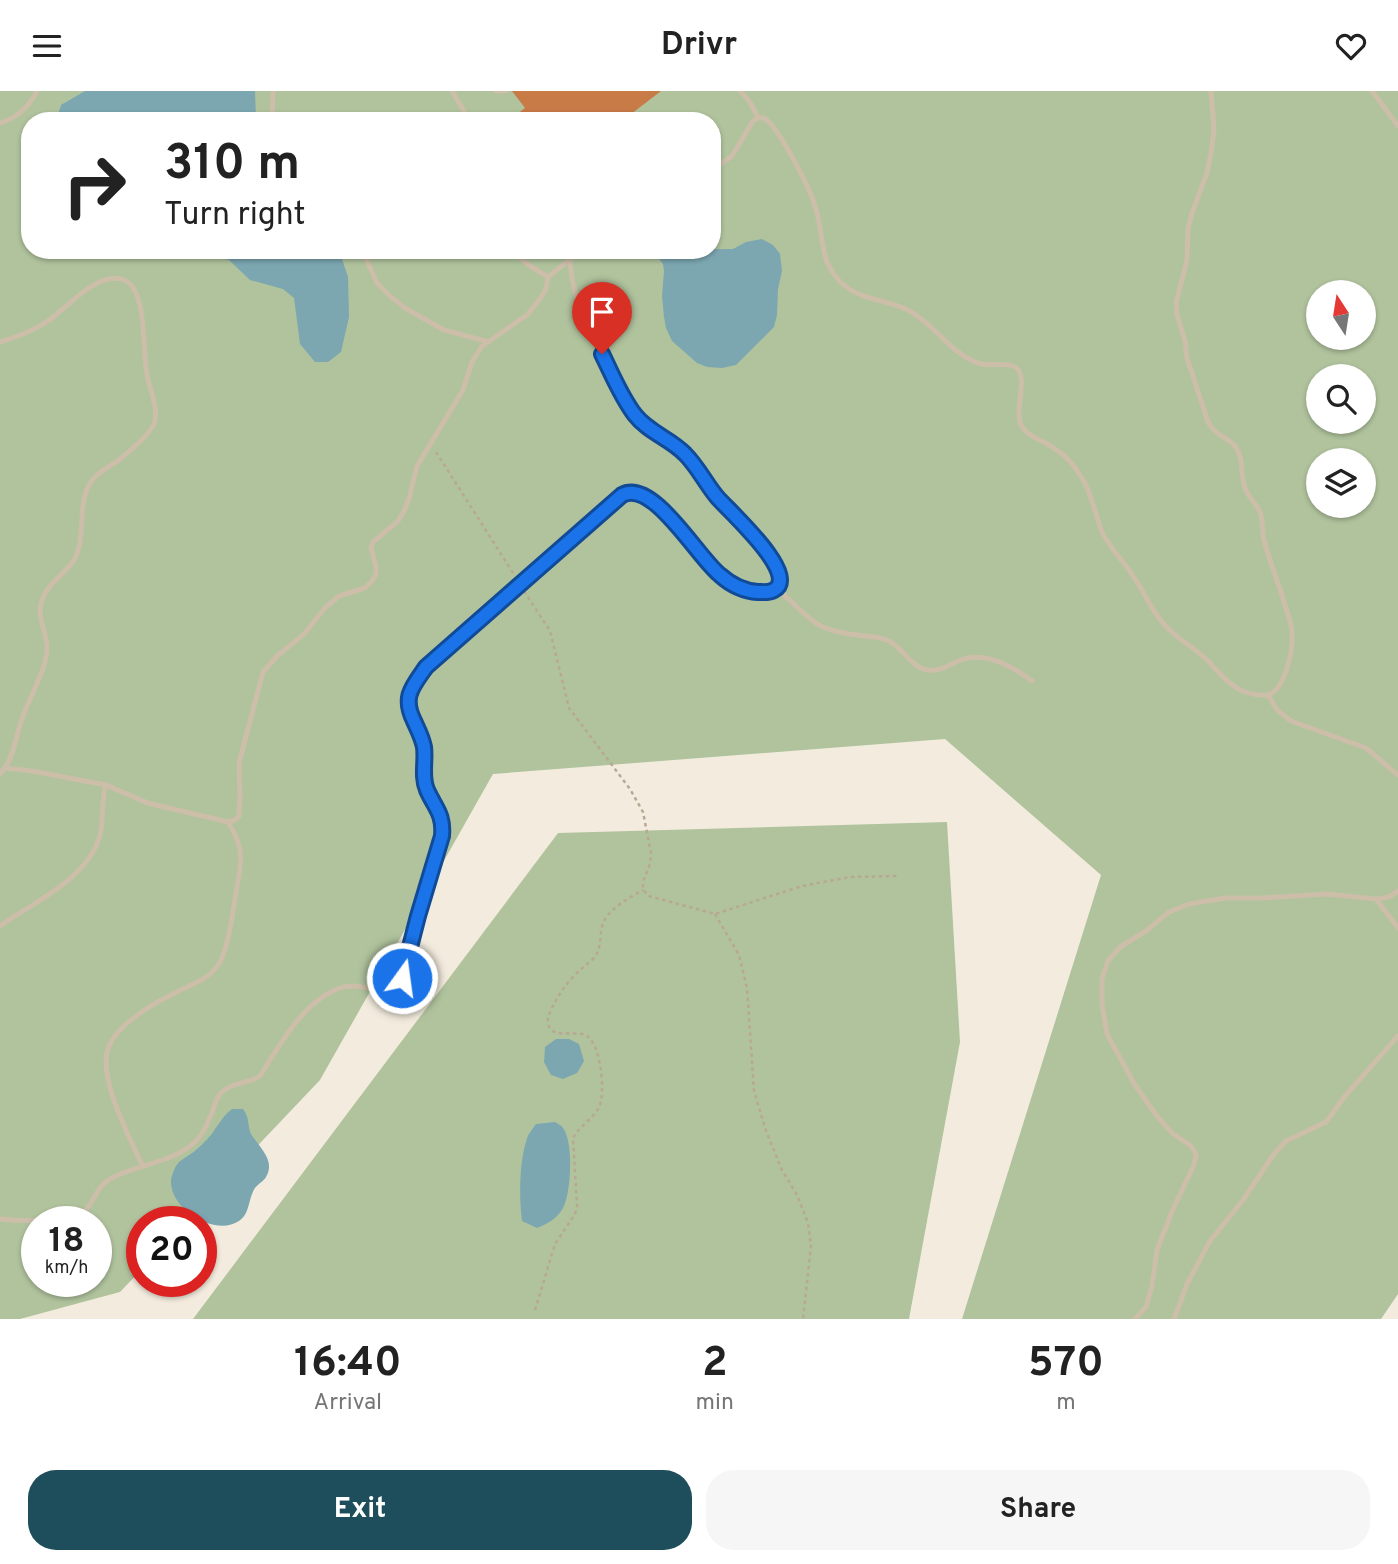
<!DOCTYPE html>
<html lang="en">
<head>
<meta charset="utf-8">
<style>
  body { margin:0; font-family:Overpass,sans-serif; background:#f6f6f6; color:#222; height:100vh; display:flex; flex-direction:column; font-size:26px; white-space:nowrap }
  * { box-sizing:border-box; margin:0 }
  p { font-size:23px; color:#767676 }
  .icon { flex:none; width:38px; height:38px; fill:none; stroke:currentColor; stroke-width:2; stroke-linecap:round; stroke-linejoin:round }
  .map { position:relative; height:1228px; overflow:hidden }
  .side { display:flex; flex-direction:column; background:#fff; flex:1 }
  .side>* { flex:none }
  .banner { position:absolute; left:21px; top:21px; width:700px; height:147px; border-radius:28px; box-shadow:0 2px 5px #0004; background:#fff; color:#222; overflow:hidden }
  .needle { width:46px; rotate:348deg }
  .tools { position:absolute; left:1306px; top:189px; display:grid; gap:14px }
  .tools a { display:grid; place-items:center; width:70px; height:70px; border-radius:50%; background:#fff; box-shadow:0 2px 5px #0004; font-size:35px }
  .speed { position:absolute; left:21px; top:1115px; display:flex; gap:14px; font-size:35px; font-weight:700; text-align:center }
  .speed>* { display:grid; place-content:center; width:91px; height:91px; border-radius:50%; background:#fff; box-shadow:0 2px 5px #0004; line-height:1 }
  .speed small { font-size:18px; font-weight:400 }
  .speed .limit { border:10px solid #d22; background:#fff; color:#111 }
  .pin { position:absolute; display:grid; place-items:center; width:60px; height:60px; color:#fff; margin:-72px -30px; border-radius:50% 50% 50% 0; rotate:-45deg; box-shadow:0 0 7px #0007 }
  .pin .icon { rotate:45deg }
  .me { position:absolute; width:77px; margin:-38px; rotate:14deg; stroke-linejoin:round; filter:drop-shadow(0 0 5px #0008) }
  .turn { display:flex; align-items:center; gap:24px; height:147px; padding:0 28px; font-size:32px }
  .turn .icon { width:91px; height:91px; stroke-width:2.5 }
  .turn b { display:block; font-size:49px; line-height:60px }
  .eta { display:flex; justify-content:space-evenly; align-items:center; height:119px; text-align:center }
  .eta b { font-size:42px; font-weight:700; line-height:49px }
  .action { display:flex; gap:14px; margin-top:auto; padding:14px 28px }
  .action a { flex:1; height:80px; border-radius:28px; background:#1e4e5b; color:#fff; font-size:28px; font-weight:700; line-height:80px; text-align:center }
  .action a+a { background:#f6f6f6; color:#222 }
  header { display:flex; justify-content:space-between; align-items:center; height:91px; padding:0 28px; background:#fff; font-size:32px; font-weight:700 }
  .map>svg:first-child { display:block }
  .green { fill:#b0c39d; fill-rule:evenodd }
  .water { fill:#7ca7b1 }
  .building { fill:#c87a47 }
  .lines { fill:none; stroke-linecap:round; stroke-linejoin:round }
  .path { stroke:#b8a893; stroke-width:2.5; stroke-dasharray:3.5 3.5; stroke-linecap:butt }
  .service { stroke:#ccbea9; stroke-width:5 }
  .service-bridge { stroke:#ccbea9; stroke-width:5 }
  .route-casing { stroke:#114b97; stroke-width:18 }
  .route { stroke:#1a73e8; stroke-width:12 }
</style>
</head>
<body>
<header><svg class="icon" aria-label="menu" viewBox="0 0 24 24"><path d="M4 6h16M4 12h16M4 18h16"/></svg>Drivr<svg class="icon" aria-label="heart" viewBox="0 0 24 24"><path d="M12 20l-8-8c-3-5 5-10 8-4 3-6 11-1 8 4z"/></svg></header>
<div class="map">
<svg width="1398" height="1228" viewBox="0 0 1398 1228">
  <rect width="100%" height="100%" fill="#f3ecde"/>
  <g class="green">
    <path d="M0 0H1398V1203L1381 1228H962L1101 784 945 648 493 683 320 989 186 1130H142V1178L120 1201 20 1228H0ZM30 30H712V159H30ZM1318 201H1363V247H1318ZM1318 285H1363V331H1318ZM1318 369H1363V415H1318ZM37 1130H96V1190H37Z"/>
    <polygon points="947,731 960,951 909,1228 193,1228 558,742"/>
  </g>
  <g class="water">
    <polygon points="85,0 255,0 256,30 56,30 61,14"/>
    <polygon points="762,148 773,154 780,163 782,180 778,198 777,224 774,236 736,274 722,277 707,276 697,272 672,250 666,237 664,226 662,205 664,180 663,173 656,164 648,159 733,158 746,151"/>
    <polygon points="208,159 339,159 348,186 349,226 341,261 328,271 315,271 300,253 294,207 283,198 250,189 229,169 212,164"/>
    <polygon points="556,948 569,948 579,953 584,970 577,982 563,988 551,984 544,971 545,956"/>
    <path d="M232 1018H243C250 1027 247 1034 251 1043 259 1056 276 1069 266 1086 264 1090 258 1093 255 1097 248 1108 250 1123 239 1130 215 1146 170 1118 171 1090 171 1087 174 1078 176 1075 180 1068 191 1064 197 1058 203 1053 211 1045 215 1038 222 1029 223 1025 232 1018Z"/>
    <path d="M555 1031C558 1033 561 1034 563 1037 574 1051 571 1103 563 1117 557 1128 547 1133 537 1137L522 1130C519 1104 519 1072 527 1047 529 1042 533 1037 536 1033Z"/>
  </g>
  <polygon class="building" points="512,0 661,0 622,30 508,30 525,17"/>
  <g class="lines">
    <g class="path">
      <polyline points="436,361 515,485"/>
      <polyline points="524,500 550,540 569,617 630,698 643,721 651,762 650,773 643,791 643,799 649,805 715,823 802,795 850,786 899,785"/>
      <polyline points="715,823 739,864 747,897 754,1000 766,1040 782,1079 797,1104 808,1132 811,1155 803,1228"/>
      <path d="M535 1219 555 1153 575 1123 577 1115 573 1047C580 1034 594 1028 600 1014 605 1000 601 950 585 944 574 939 551 949 548 932 547 926 550 922 552 917 559 902 569 889 581 878 585 875 589 872 593 868 605 855 596 837 608 824 617 813 631 806 643 799"/>
    </g>
    <g class="service">
      <polyline points="452,0 467,25 469,30"/>
      <polyline points="496,0 506,0"/>
      <path d="M740 0C749 8 753 16 758 27"/>
      <polyline points="1372,0 1398,35"/>
      <polyline points="272,30 273,0"/>
      <path d="M0 32C17 27 29 16 37 0"/>
      <path d="M712 79 732 65 753 30C756 28 759 26 763 27 776 30 811 100 815 115 821 133 821 153 827 171 831 179 837 189 844 194 861 209 888 209 908 219 933 232 949 260 975 271 987 277 1006 270 1015 276 1029 285 1015 315 1020 331 1025 346 1044 349 1055 358 1067 365 1075 375 1082 387 1092 403 1095 423 1102 441 1110 458 1125 471 1135 488 1145 502 1151 518 1162 531 1174 546 1192 555 1206 568 1217 579 1230 596 1245 601 1251 603 1262 605 1268 604 1286 598 1293 558 1292 543 1292 529 1285 517 1282 504 1276 486 1269 468 1264 449 1262 440 1263 430 1260 421 1256 412 1248 406 1245 397 1240 384 1244 369 1237 358 1230 346 1217 347 1208 331L1187 267 1185 250 1177 224 1176 212 1187 169 1188 138 1192 122 1207 82 1211 62 1214 39 1211 0"/>
      <polyline points="362,159 377,192 390,205 405,217 444,239 489,251"/>
      <path d="M570 159C568 201 589 238 607 274 615 290 622 307 633 321 646 340 671 347 687 364 698 377 706 394 718 407 732 424 785 469 779 491 777 499 770 501 763 501 746 501 732 495 719 484 698 466 653 387 622 404"/>
      <polyline points="548,186 569,169"/>
      <path d="M0 251C17 246 33 240 48 230 67 217 98 179 124 189 148 198 142 261 147 283 149 297 158 315 155 330 152 342 130 360 120 368 111 375 101 379 94 387 76 407 86 440 77 463 70 481 49 489 42 509 36 524 46 540 47 555 48 576 30 605 23 625 16 643 14 669 0 683"/>
      <path d="M775 498C793 508 803 526 821 535 832 540 846 543 858 544 868 546 879 545 889 550 903 557 911 576 927 579 939 581 948 575 958 570 983 559 1012 575 1032 590"/>
      <polyline points="1268,604 1277,619 1291,630 1366,657 1398,684"/>
      <polyline points="5,677 32,680 106,694"/>
      <polyline points="1376,808 1398,837"/>
      <path d="M0 835C34 811 89 787 100 744 104 728 101 708 106 694L148 712 228 731 235 729 239 725 240 706 239 672 263 581 277 565 304 543 324 518 339 505 365 497 372 490 376 483V475L371 457 373 451 398 430 404 420 409 408 417 375 463 299 472 271 482 255 527 224 540 208 546 198 548 186 527 173 512 159"/>
      <path d="M143 1076C130 1047 96 985 109 955 118 934 149 915 169 905 185 895 207 891 218 874 228 861 233 820 236 802 241 771 246 760 228 731"/>
      <path d="M0 1128C17 1130 72 1132 84 1121 94 1111 97 1095 110 1088 135 1074 165 1073 189 1056 199 1049 206 1037 210 1026 214 1018 215 1008 221 1002 231 991 248 993 260 985 279 955 304 909 340 897 362 889 386 910 402 887 411 853 420 818 429 784 433 769 441 753 442 738 444 722 433 713 427 699 421 684 425 667 423 651 421 641 414 632 410 622 401 600 424 577 439 564"/>
      <polyline points="1135,1228 1146,1216 1152,1195 1157,1159 1173,1118 1194,1074 1196,1063 1191,1055 1172,1042 1157,1025 1135,994 1107,943 1102,913 1102,888 1108,870 1120,856 1146,840 1169,821 1189,813 1225,807 1262,807 1326,803 1376,808 1389,806 1398,800"/>
      <polyline points="1174,1228 1187,1193 1210,1150 1243,1109 1274,1063 1286,1050 1326,1031 1345,1005 1398,945"/>
    </g>
    <polyline class="service-bridge" points="439,564 622,404"/>
  </g>
  <g class="lines">
    <defs>
      <path id="route" d="M402 887 418 825 442 745C444 723 435 717 427 699 421 685 426 670 424 656 422 646 418 639 414 630 402 606 412 596 426 576L622 404C653 387 698 467 720 484 731 494 743 500 758 501 763 501 769 502 774 499 801 484 728 419 717 406 706 393 698 376 685 363 671 348 648 341 635 324 621 306 612 283 602 263"/>
    </defs>
    <use href="#route" class="route-casing"/>
    <use href="#route" class="route"/>
  </g>
</svg>
<div class="tools">
<a><svg class="needle" viewBox="-14 -14 28 28"><path d="M0-13l5 13h-10z" fill="#e53935"/><path d="M0 13l5-13h-10z" fill="#767676"/></svg></a>
<a><svg class="icon" aria-label="search" viewBox="0 0 24 24"><circle cx="10" cy="10" r="6"/><path d="M15 15l6 6"/></svg></a>
<a><svg class="icon" aria-label="layers" viewBox="0 0 24 24"><path d="M12 4l9 5-9 5-9-5zM3 14l9 5 9-5"/></svg></a>
</div>
<div class="speed"><div>18<small>km/h</small></div><div class="limit">20</div></div>
<div class="pin" style="left:602px;top:263px;background:#d93025"><svg class="icon" aria-label="arrive" viewBox="0 0 24 24"><path d="M6 21V4h12l-3 4 3 4H6"/></svg></div>
<svg class="me" style="left:402px;top:887px" viewBox="-20 -20 40 40"><circle r="17" fill="#1a73e8" stroke="#fff" stroke-width="3"/><path d="M0-11L8 9 0 5-8 9z" fill="#fff"/></svg>
<div class="banner">
<div class="turn"><svg class="icon" aria-label="right" viewBox="0 0 24 24"><path d="M7 20v-9h11M14 6l5 5-5 5"/></svg><div><b>310 m</b>Turn right</div></div>
</div>
</div>
<section class="side">
<div class="eta">
<div><b>16:40</b><p>Arrival</p></div>
<div><b>2</b><p>min</p></div>
<div><b>570</b><p>m</p></div>
</div>
<div class="action"><a>Exit</a><a>Share</a></div>
</section>
</body>
</html>
